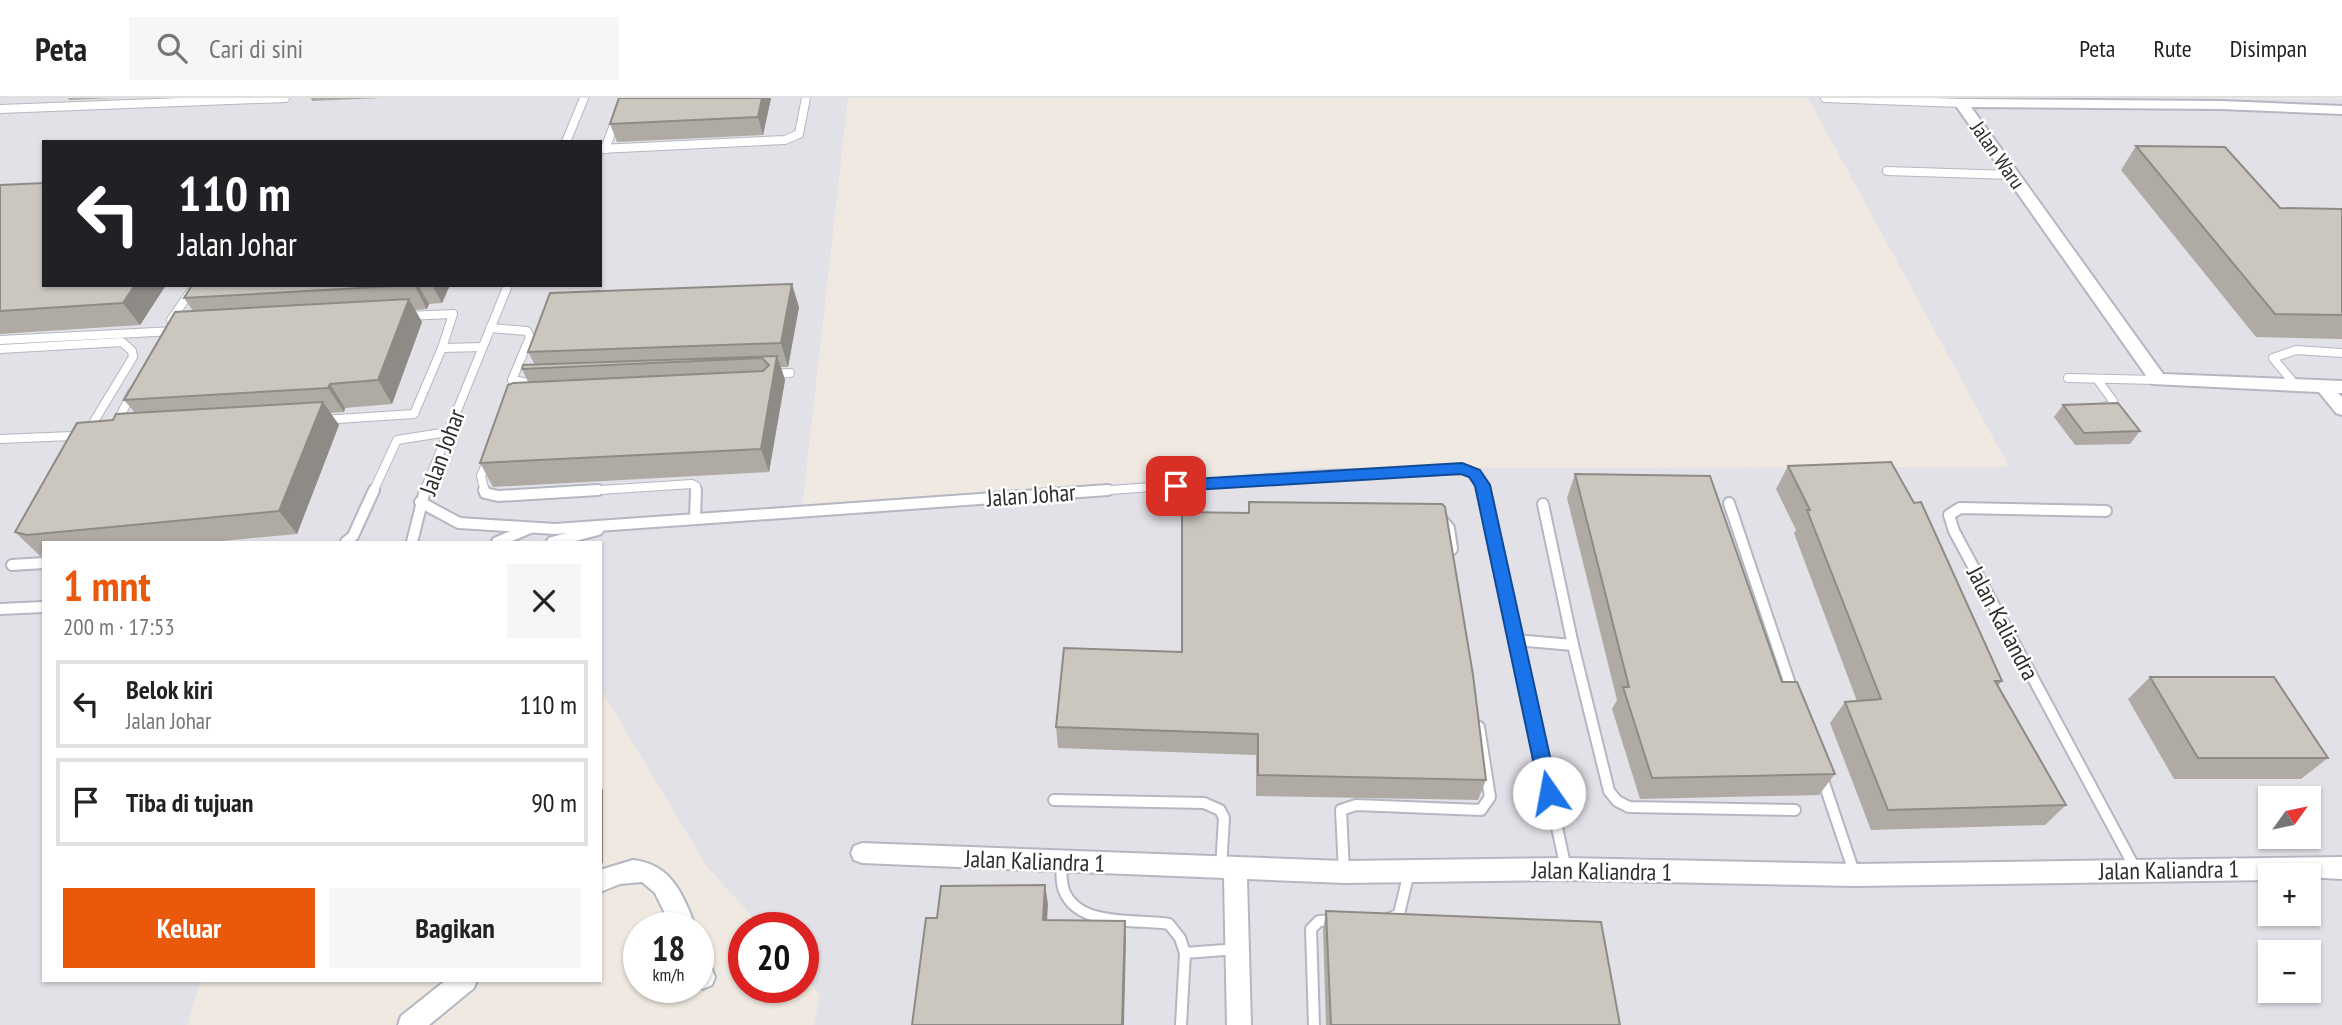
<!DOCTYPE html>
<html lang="id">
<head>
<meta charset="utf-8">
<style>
  body { margin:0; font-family:"PT Sans Narrow",sans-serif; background:#f6f6f6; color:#222; height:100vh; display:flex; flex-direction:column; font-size:26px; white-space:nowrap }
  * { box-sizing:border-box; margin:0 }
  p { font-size:23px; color:#767676 }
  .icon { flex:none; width:38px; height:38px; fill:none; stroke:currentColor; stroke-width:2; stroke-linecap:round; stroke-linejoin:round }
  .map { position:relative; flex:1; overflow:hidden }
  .side { position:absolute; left:42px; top:443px; width:560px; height:441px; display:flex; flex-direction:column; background:#fff; border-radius:0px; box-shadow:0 2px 5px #0004 }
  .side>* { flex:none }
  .guide { position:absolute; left:42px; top:42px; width:560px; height:147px; border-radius:0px; box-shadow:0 2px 5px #0004; background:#202124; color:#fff; overflow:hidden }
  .needle { width:46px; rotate:57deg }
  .tools { position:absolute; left:2258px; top:688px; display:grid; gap:14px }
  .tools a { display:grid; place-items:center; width:63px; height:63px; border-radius:0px; background:#fff; box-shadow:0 2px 5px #0004; font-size:35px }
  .speed { position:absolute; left:623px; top:814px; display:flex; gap:14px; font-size:35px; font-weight:700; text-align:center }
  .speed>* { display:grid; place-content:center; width:91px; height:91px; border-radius:50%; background:#fff; box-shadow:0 2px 5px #0004; line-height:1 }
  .speed small { font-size:18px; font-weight:400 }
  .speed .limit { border:10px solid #d22; background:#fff; color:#111 }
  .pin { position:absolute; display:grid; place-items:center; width:60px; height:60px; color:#fff; margin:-30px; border-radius:14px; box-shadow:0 4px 10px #0006 }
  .me { position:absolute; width:77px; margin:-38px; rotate:348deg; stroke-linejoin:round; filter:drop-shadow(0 0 5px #0008) }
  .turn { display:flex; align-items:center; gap:24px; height:147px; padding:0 21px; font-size:32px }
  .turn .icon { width:91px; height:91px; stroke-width:2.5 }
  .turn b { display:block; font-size:49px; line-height:60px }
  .round { display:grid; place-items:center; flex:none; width:74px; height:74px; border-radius:0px; background:#f6f6f6 }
  .summary { display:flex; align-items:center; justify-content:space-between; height:119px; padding:0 21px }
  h1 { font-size:42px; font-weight:600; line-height:52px; color:#ea580c }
  .cta { display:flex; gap:14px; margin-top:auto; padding:14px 21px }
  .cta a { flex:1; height:80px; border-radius:0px; background:#ea580c; color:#fff; font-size:28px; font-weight:600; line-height:80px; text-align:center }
  .cta a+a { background:#f6f6f6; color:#222 }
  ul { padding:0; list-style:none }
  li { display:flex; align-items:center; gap:21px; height:88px; margin:0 14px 10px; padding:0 7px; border:4px solid #e0e0e0; border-radius:0px }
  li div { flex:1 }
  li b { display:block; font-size:26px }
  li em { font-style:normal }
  header { display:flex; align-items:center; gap:42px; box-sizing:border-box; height:98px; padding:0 35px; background:#fff; border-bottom:2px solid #e0e0e0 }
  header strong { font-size:33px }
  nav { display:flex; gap:38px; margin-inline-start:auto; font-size:24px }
  .search { width:490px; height:63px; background:#f6f6f6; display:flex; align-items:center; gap:18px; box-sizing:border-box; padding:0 24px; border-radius:0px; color:#767676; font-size:26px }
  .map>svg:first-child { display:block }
  .industrial { fill:#e3e1e8; fill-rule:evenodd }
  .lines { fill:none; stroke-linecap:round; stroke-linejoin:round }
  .service-far1-casing { stroke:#b4b7c1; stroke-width:10 }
  .service-casing { stroke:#b4b7c1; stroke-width:14 }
  .minor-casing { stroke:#b4b7c1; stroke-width:4 }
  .service-far1 { stroke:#fff; stroke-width:8 }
  .service { stroke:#fff; stroke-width:10 }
  .minor { fill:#fff; fill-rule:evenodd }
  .wall { fill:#afaba4 }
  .shaded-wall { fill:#8e8b86 }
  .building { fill:#cbc7bf; stroke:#8e8b86; stroke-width:2 }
  .route { fill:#1a73e8; stroke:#114b97; stroke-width:2 }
  .labels { text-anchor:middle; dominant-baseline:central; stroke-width:5; stroke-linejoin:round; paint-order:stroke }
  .far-street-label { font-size:21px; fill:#2e2e2e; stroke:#fff }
  .street-label { font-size:24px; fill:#2e2e2e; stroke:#fff }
</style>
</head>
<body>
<header>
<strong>Peta</strong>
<div class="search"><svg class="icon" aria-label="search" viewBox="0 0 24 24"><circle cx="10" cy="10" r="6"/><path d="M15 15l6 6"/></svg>Cari di sini</div>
<nav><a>Peta</a><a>Rute</a><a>Disimpan</a></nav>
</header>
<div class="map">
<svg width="2342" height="927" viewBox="0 0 2342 927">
  <rect width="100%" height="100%" fill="#efe9e1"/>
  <path class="industrial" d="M0 0H848L802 411 1311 370 2009 369 1808 0 2342 1V927H814L820 896 803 877V830L761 829 706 767 600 590V444H44V882H201L187 927H0ZM44 44H600V187H44ZM2270 700H2308V738H2270ZM2270 777H2308V816H2270ZM2270 854H2308V892H2270Z"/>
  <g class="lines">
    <defs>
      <g id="service-far1">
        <polyline points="1825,0 1961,5"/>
        <polyline points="0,11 285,0"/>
        <polyline points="566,44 584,0"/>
        <polyline points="600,51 785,42 799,36 806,0"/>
        <polyline points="605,51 624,0"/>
        <polyline points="1887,73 2012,77"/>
        <polyline points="406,218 453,216 442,250 483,249"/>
        <polyline points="171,222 195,187"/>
        <polyline points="490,230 527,233 530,239 512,282 529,285"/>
        <polyline points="0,242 174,233"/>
        <polyline points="0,251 122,244 132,253 133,259 90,330 72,338 0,341"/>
        <polyline points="772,276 790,275"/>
        <polyline points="2068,280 2158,282"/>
        <polyline points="2097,281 2113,303 2112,307 2103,309"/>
        <polyline points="2297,289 2273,260 2296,252 2342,255"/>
        <polyline points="322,322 414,316 442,250"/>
        <polyline points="116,327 132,294"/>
        <polyline points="373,394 397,342 448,334"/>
        <polyline points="424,394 508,187"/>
        <polyline points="485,394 481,378 488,361"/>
        <polyline points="570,394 692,386 696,388 696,394"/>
        <polyline points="1083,394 1330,376 1469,372 1483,387 1484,394"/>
      </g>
      <g id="service">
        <polyline points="484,392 485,395 498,398 598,392"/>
        <polyline points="1484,392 1566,771"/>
        <polyline points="420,404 459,425 555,431 1108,392"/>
        <polyline points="1729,405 1793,595"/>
        <polyline points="1543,406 1573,547"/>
        <polyline points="2106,413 1960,410 1949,417 1954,433 2136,772"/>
        <polyline points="695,420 696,392"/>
        <polyline points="1441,421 1449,430 1452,451"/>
        <polyline points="346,444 353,438 374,392"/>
        <polyline points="412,444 425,392"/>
        <polyline points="497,444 528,431"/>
        <polyline points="552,444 598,432"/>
        <polyline points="12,467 44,465"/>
        <polyline points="0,511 44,509"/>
        <polyline points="1516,542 1573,547 1609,693 1617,703 1629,709 1795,712"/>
        <polyline points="1822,679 1855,777"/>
        <polyline points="1054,702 1204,705 1220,712 1224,720 1221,770"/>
        <path d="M1061 764C1062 775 1060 787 1066 797 1083 829 1138 821 1169 826L1180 840 1185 855"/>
        <polyline points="1344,774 1341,712 1356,707 1481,712 1490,699 1479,629"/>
        <polyline points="1388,821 1399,816 1409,774"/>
        <polyline points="1181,927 1185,855 1238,851"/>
        <polyline points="1314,927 1311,831 1319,823 1338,822"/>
      </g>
      <g id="minor">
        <polygon points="1961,1 2221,3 2342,8 2342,16 2221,11 1971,9 2163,276 2342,283 2342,295 2338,295 2342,299 2342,317 2336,315 2319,294 2152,286 1954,5"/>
        <polygon points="862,745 1344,763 1566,760 1856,766 2342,759 2342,781 2270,777 2270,782 1856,788 1566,782 1344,785 1247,781 1251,927 1227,927 1224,780 862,765 854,762 851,755 854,748"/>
        <path d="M633 762C672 766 683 797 696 830H672L655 795 642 784 620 786 600 794V772Z"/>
        <polygon points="698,855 707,859 715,879 712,887 703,891 698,889"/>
        <polygon points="446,882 477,882 474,890 429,927 398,927 401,918"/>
      </g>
    </defs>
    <use href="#service-far1" class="service-far1-casing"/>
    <use href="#service" class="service-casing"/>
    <use href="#minor" class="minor-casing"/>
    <use href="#service-far1" class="service-far1"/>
    <use href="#service" class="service"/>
    <use href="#minor" class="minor"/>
  </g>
  <g class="wall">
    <polygon points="68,0 115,0 69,2"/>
    <polygon points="311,0 381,0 312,3"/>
    <polygon points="771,0 763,37 617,44 610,26"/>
    <polygon points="2136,48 2280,110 2342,111 2342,241 2256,239 2121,72"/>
    <polygon points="0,87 44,187 166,187 140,227 0,236"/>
    <polygon points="192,187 450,187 442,205 429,206 427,211 415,212 422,224 392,306 345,310 344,314 330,315 339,327 297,436 212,444 44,444 44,459 39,457 15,434 113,322 135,315 124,302 193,213 184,200"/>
    <polygon points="799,209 788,269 781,269 785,282 769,374 493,389 480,365 528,284 522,271 535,267 528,254"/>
    <polygon points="2063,307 2140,333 2130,346 2075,347 2054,319"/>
    <polygon points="1788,368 2002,583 1998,588 2066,707 2045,727 1871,732 1830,625 1845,604 1857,603 1794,435 1796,432 1776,391"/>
    <polygon points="1575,376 1782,584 1835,676 1819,697 1640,701 1612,611 1617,602 1567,400"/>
    <polygon points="1249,404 1486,682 1478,702 1256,698 1256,657 1058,650 1056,629 1182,554 1248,415"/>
    <polygon points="2150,579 2328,660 2301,681 2174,681 2128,601"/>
    <polygon points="1326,813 1620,927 1326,927 1323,832"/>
  </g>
  <g class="shaded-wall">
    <polygon points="762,0 771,0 763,37 758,19"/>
    <polygon points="792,186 799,209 788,269 781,245"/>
    <polygon points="135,187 166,187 140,227 123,205"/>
    <polygon points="414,187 418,187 429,206 427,211"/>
    <polygon points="432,187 450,187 442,205"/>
    <polygon points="409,201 422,224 392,306 378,282"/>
    <polygon points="777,258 785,282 769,374 761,351"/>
    <polygon points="330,286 345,310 344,314 328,290"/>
    <polygon points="323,304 339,327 297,436 279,413"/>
    <polygon points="600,689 603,692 603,765 600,766"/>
    <polygon points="1045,787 1048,806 1046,840 1043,822"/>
    <polygon points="1125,823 1126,841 1124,927 1122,927"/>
  </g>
  <g class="building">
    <polygon points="619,0 762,0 758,19 610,26"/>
    <polygon points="2136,48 2225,49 2280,110 2342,111 2342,217 2275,216"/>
    <polygon points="44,85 44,187 135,187 123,205 0,213 0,87"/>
    <polygon points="792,186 781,245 528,254 550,195"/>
    <polygon points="192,187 413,187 184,200"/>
    <polygon points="409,201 378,282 330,286 328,290 124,302 175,214"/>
    <polygon points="777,258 761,351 480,365 508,287 513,285 763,273 769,267 762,260 522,271 523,267"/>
    <polygon points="323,304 279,413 27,437 15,434 77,325 113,322 116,316"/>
    <polygon points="2118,305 2140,333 2084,335 2063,307"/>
    <polygon points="1891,364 1914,405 1921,404 2002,583 1995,583 2066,707 1888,712 1845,604 1881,601 1807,412 1810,412 1788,368"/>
    <polygon points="1575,376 1710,378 1782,584 1797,584 1835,676 1652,680 1623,589 1629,589"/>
    <polygon points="1249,404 1442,406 1445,409 1473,577 1486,682 1258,677 1258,636 1056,629 1064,550 1182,554 1182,414 1249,415"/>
    <polygon points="2150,579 2274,579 2328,660 2198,660"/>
    <polygon points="1045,787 1043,822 1125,823 1122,927 912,927 926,820 937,820 941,788"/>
    <polygon points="1326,813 1601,824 1620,927 1331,927"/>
  </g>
  <polygon class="route" points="1462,365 1480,372 1490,387 1558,695 1556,700 1549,703 1543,700 1540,695 1475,388 1469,379 1461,376 1176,393 1169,388 1176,382"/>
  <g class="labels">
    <g class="far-street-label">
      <text transform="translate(1998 57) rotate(55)">Jalan Waru</text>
    </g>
    <g class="street-label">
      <text transform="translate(442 354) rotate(-70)">Jalan Johar</text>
      <text transform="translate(1031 397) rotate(-4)">Jalan Johar</text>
      <text transform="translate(2003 525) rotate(62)">Jalan Kaliandra</text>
      <text transform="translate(1035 763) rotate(2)">Jalan Kaliandra 1</text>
      <text transform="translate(2169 772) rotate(-1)">Jalan Kaliandra 1</text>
      <text transform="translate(1602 773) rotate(1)">Jalan Kaliandra 1</text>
    </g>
  </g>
</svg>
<div class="tools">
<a><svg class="needle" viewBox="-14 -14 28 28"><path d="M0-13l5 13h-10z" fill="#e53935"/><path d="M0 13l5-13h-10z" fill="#767676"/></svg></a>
<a>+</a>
<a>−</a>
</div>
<div class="speed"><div>18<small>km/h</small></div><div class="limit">20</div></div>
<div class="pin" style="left:1176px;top:388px;background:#d93025"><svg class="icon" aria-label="arrive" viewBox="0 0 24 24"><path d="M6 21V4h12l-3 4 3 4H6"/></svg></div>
<svg class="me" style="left:1549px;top:695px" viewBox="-20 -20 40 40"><circle r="19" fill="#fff"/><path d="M0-13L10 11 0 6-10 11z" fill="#1a73e8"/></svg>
<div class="guide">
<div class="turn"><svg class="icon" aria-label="left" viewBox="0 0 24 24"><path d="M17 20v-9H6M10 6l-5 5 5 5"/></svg><div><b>110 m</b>Jalan Johar</div></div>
</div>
<section class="side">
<div class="summary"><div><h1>1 mnt</h1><p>200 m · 17:53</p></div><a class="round"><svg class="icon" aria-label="close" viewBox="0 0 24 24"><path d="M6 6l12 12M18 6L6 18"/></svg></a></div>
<ul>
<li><svg class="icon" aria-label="left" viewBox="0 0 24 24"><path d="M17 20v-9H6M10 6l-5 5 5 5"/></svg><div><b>Belok kiri</b><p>Jalan Johar</p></div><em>110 m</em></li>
<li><svg class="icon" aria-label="arrive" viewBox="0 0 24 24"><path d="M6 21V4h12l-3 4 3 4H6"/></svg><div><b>Tiba di tujuan</b></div><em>90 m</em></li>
</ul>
<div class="cta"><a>Keluar</a><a>Bagikan</a></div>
</section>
</div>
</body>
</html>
